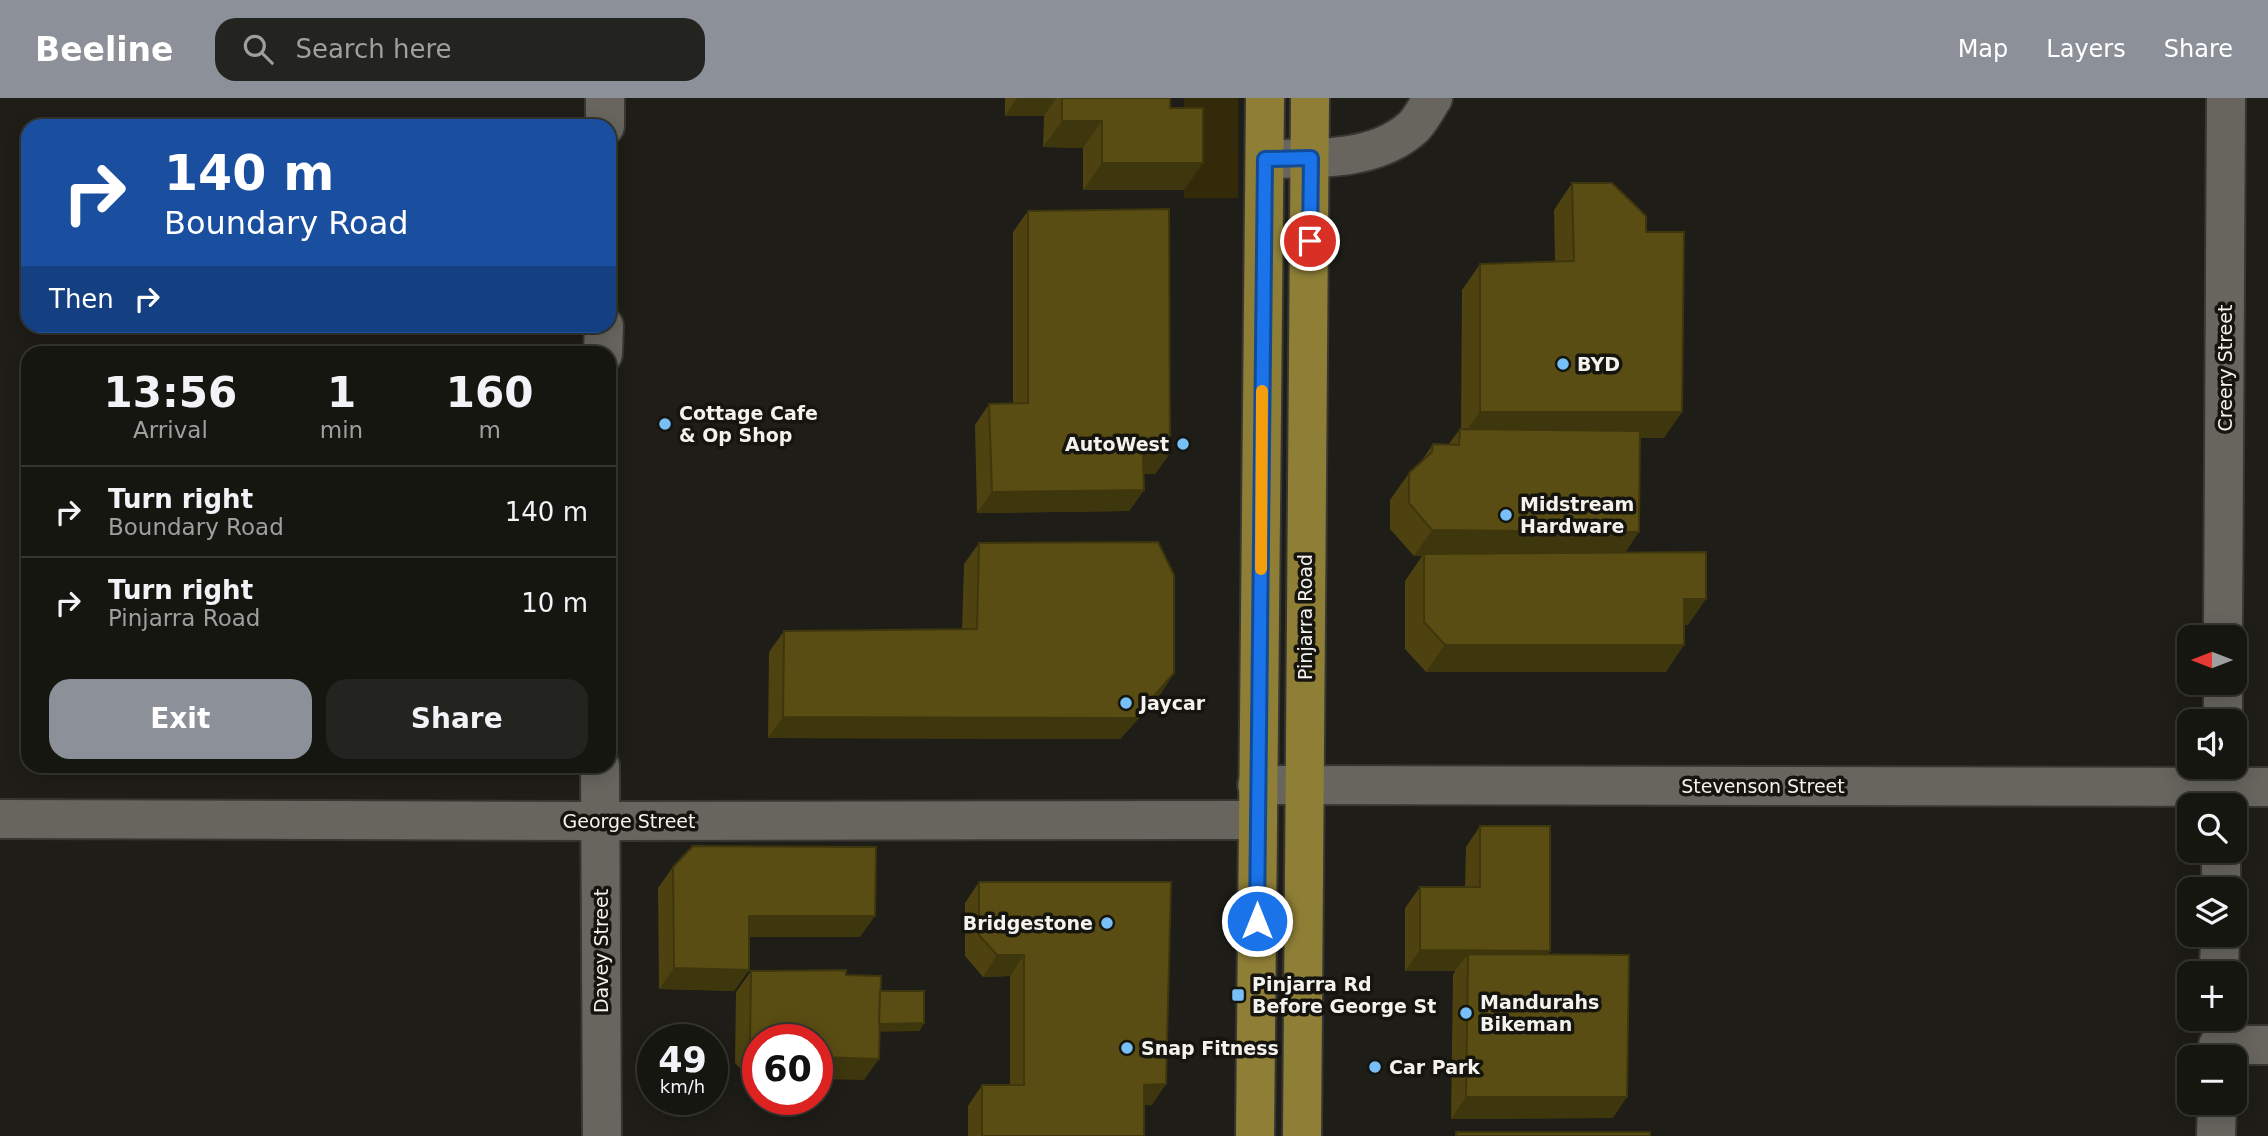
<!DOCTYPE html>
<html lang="en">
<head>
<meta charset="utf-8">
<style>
  body { margin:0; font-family:"DejaVu Sans",sans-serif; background:#23231f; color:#f1f3f6; height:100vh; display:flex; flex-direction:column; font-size:26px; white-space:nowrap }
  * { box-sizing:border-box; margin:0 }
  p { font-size:23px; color:#9e9f9f }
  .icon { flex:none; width:38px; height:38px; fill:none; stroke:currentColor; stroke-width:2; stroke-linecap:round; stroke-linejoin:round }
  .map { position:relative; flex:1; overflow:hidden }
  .side { position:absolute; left:21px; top:248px; width:595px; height:427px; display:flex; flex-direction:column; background:#161611; border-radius:21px; box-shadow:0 4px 18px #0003,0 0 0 2px #353531 }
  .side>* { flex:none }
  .hud { position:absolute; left:21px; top:21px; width:595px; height:214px; border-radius:21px; box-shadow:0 4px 18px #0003,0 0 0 2px #353531; background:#1a4fa0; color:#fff; overflow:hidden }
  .needle { width:46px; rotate:270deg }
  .controls { position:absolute; left:2177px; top:527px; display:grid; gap:14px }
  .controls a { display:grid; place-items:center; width:70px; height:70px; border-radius:14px; background:#161611; box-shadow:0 4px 18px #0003,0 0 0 2px #353531; font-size:35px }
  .speed { position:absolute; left:637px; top:926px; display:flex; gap:14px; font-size:35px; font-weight:700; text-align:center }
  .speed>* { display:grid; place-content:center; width:91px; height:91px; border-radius:50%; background:#161611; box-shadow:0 4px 18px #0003,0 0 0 2px #353531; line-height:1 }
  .speed small { font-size:18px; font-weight:400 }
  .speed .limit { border:10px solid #d22; background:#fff; color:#111 }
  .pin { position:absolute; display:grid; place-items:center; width:60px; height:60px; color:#fff; margin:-30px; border:4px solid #fff; border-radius:50%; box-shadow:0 2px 7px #0007 }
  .me { position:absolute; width:77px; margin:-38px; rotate:0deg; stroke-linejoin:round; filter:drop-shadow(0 0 5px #0008) }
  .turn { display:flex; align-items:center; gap:24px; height:147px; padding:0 28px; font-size:32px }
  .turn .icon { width:91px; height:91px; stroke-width:2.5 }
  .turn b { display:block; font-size:49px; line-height:60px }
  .then { display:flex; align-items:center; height:66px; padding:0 28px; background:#0003; gap:14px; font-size:26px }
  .eta { display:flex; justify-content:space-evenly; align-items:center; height:119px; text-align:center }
  .eta b { font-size:42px; font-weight:700; line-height:49px }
  .primary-button { display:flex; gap:14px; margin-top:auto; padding:14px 28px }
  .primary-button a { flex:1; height:80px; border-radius:21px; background:#8c9099; color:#fff; font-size:28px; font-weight:700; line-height:80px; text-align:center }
  .primary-button a+a { background:#23231f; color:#f1f3f6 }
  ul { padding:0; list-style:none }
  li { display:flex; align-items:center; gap:21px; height:91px; padding:0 28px; border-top:2px solid #353531 }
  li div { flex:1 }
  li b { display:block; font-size:26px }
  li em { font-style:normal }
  header { display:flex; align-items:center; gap:42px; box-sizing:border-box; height:98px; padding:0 35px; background:#8c9099; color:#fff }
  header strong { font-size:33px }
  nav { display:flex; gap:38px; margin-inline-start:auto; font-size:24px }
  .search { width:490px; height:63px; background:#23231f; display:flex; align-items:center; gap:18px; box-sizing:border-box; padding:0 24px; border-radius:21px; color:#9e9f9f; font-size:26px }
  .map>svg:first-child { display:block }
  .green { fill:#322a08 }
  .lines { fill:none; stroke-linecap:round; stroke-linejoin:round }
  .minor-casing { stroke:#373633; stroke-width:42 }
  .major-casing { stroke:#373633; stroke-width:42 }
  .path { stroke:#7f7e79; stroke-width:4.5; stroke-dasharray:5 5; stroke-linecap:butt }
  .minor { stroke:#67655e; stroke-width:38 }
  .major { stroke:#8f7f36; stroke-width:38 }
  .wall { fill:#4d4210 }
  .shaded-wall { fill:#3e360d }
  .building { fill:#594d13; stroke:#3e360d; stroke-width:2 }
  .route-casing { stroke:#114b97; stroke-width:18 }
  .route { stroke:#1a73e8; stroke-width:12 }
  .slow { stroke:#f59e0b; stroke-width:12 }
  .poi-dot { fill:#76c0f7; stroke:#15140e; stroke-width:2.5 }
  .labels { text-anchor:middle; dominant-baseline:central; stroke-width:7; stroke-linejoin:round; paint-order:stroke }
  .poi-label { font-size:19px; font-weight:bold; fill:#f3f2ee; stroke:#15140e; text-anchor:start }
  .street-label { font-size:19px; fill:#f3f2ee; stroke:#15140e }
</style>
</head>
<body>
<header>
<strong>Beeline</strong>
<div class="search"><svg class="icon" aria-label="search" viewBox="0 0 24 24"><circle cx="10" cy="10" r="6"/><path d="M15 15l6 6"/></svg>Search here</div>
<nav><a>Map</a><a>Layers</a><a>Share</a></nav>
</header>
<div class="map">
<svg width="2268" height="1038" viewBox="0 0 2268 1038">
  <rect width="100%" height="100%" fill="#1e1d17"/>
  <rect class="green" x="1184" y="0" width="54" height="100"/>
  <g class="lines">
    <defs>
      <g id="minor">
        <polyline points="605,28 605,0"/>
        <path d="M1265 61C1313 60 1373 64 1411 31 1420 24 1426 10 1433 0"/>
        <polyline points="603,256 604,228"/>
        <polyline points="2223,539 2226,0"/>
        <polyline points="2223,623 2223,584"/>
        <polyline points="600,668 602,1038"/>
        <polyline points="1257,687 2268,689"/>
        <polyline points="0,721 600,723 1257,722"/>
        <polyline points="2221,791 2221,752"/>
        <polyline points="2219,875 2220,836"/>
        <polyline points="2218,947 2268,947"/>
        <polyline points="2216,1038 2217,1004"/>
      </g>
      <g id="major">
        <polyline points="1255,1038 1265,0"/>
        <polyline points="1302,1038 1310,0"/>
      </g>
    </defs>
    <use href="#minor" class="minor-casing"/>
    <use href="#major" class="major-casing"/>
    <g class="path">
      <polyline points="2182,824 2183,798"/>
      <polyline points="2182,888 2183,929"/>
      <polyline points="2183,965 2183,985"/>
    </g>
    <use href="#minor" class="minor"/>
    <use href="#major" class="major"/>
  </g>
  <g class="wall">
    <polygon points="1005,0 1170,0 1170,10 1184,92 1083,92 1083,50 1043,49 1044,18 1005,18"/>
    <polygon points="1572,85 1646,134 1664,340 1640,340 1625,455 1688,527 1684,527 1666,574 1426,574 1405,551 1405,483 1422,458 1414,458 1390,431 1390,402 1409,375 1420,365 1433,346 1448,347 1460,331 1461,331 1462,192 1480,166 1555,163 1554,112"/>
    <polygon points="1028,113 1170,355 1155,376 1144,376 1144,392 1129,413 977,415 975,327 989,306 1013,305 1013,134"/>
    <polygon points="979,445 1174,575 1160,597 1120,641 768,640 769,554 784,533 962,532 964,466"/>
    <polygon points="1480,728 1550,853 1547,856 1613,1020 1451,1021 1453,877 1455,873 1405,873 1405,810 1420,789 1465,789 1466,749"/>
    <polygon points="673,769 860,839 749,839 749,872 734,893 659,891 658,790"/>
    <polygon points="979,784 1152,1007 1145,1007 1144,1038 968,1038 968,1008 982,987 1010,987 1010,878 983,879 965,858 965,805"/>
    <polygon points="751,873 846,877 880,893 924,925 919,933 879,933 864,982 758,942 758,979 749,979 735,965 736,894"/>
  </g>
  <g class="shaded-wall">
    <polygon points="1017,0 1056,0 1044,18 1005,18"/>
    <polygon points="1062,23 1102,23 1083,50 1043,49"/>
    <polygon points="1102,65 1203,65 1184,92 1083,92"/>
    <polygon points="1480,314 1682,314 1664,340 1461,340"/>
    <polygon points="1143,355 1170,355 1155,376 1128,376"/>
    <polygon points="1144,392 1129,413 977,415 992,394"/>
    <polygon points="1432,432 1639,434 1621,461 1424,456 1422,458 1414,458"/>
    <polygon points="1684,501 1706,501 1688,527 1666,527"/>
    <polygon points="1445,547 1684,547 1666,574 1426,574"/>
    <polygon points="1174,575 1160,597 1120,641 768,640 783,619"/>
    <polygon points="749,818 875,818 860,839 734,839"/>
    <polygon points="1420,852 1550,853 1535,874 1468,856 1455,873 1405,873"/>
    <polygon points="997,857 1024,857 1010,878 983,879"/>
    <polygon points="674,870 749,872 734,893 659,891"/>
    <polygon points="924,925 919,933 873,934 878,926"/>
    <polygon points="817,959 879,961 864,982 817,981"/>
    <polygon points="758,966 758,979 749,979"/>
    <polygon points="1166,986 1152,1007 1130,1008 1144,987"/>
    <polygon points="1466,999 1627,999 1613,1020 1451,1021"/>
  </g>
  <g class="building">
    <polygon points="1062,0 1170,0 1170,10 1203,10 1203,65 1102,65 1102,23 1062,23"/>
    <polygon points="1572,85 1612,85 1646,118 1646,134 1684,134 1682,314 1480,314 1480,166 1574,163"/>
    <polygon points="1169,111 1170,355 1143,355 1144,392 992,394 989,306 1028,305 1028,113"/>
    <polygon points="1460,331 1640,333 1639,434 1432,432 1409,405 1409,375 1432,354 1433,346 1459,347"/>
    <polygon points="1158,444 1174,477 1174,575 1135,620 783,619 784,533 977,531 979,445"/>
    <polygon points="1706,454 1706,501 1684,501 1684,547 1445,547 1424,524 1424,456"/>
    <polygon points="1480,728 1550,728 1550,853 1420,852 1420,789 1480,789"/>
    <polygon points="693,748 876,749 875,818 749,818 749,872 674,870 673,769"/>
    <polygon points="979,784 1171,784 1166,986 1144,987 1144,1038 982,1038 982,987 1024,987 1024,857 997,857 979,837"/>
    <polygon points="1468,856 1629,857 1627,999 1466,999"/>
    <polygon points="846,872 846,877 881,878 879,961 817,959 817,942 758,942 758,952 750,944 751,873"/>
    <polygon points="880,893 924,893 924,925 879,926"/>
    <rect x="1456" y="1034" width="194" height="4"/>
  </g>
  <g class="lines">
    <defs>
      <polyline id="route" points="1257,823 1265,61 1311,60 1310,143"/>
    </defs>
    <use href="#route" class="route-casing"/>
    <use href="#route" class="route"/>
    <polyline class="slow" points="1261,471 1262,293"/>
  </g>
  <g class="poi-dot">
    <circle cx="1563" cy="266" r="7"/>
    <circle cx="665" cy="326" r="7"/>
    <circle cx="1183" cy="346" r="7"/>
    <circle cx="1506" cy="417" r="7"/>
    <circle cx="1126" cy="605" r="7"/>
    <circle cx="1107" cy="825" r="7"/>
    <rect x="1231" y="890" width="14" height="14" rx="3.5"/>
    <circle cx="1466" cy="915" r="7"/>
    <circle cx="1127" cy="950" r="7"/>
    <circle cx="1375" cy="969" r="7"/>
  </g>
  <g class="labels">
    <g class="poi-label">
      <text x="1577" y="266">BYD</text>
      <text x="679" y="315">Cottage Cafe<tspan x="679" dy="22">&amp; Op Shop</tspan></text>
      <text x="1169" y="346" text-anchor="end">AutoWest</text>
      <text x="1520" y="406">Midstream<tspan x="1520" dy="22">Hardware</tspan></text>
      <text x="1140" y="605">Jaycar</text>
      <text x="1093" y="825" text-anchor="end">Bridgestone</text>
      <text x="1252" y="886">Pinjarra Rd<tspan x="1252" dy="22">Before George St</tspan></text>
      <text x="1480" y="904">Mandurahs<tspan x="1480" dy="22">Bikeman</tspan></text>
      <text x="1141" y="950">Snap Fitness</text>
      <text x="1389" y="969">Car Park</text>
    </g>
    <g class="street-label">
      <text transform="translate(2225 270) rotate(-90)">Creery Street</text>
      <text transform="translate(1305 519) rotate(-90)">Pinjarra Road</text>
      <text x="1763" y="688">Stevenson Street</text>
      <text x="629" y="723">George Street</text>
      <text transform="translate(601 853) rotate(-90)">Davey Street</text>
    </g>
  </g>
</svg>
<div class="controls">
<a><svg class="needle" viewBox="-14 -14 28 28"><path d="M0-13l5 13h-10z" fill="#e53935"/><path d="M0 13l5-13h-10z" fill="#9e9f9f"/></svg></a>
<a><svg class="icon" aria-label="sound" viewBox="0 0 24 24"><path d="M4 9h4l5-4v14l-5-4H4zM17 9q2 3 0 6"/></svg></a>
<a><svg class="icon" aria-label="search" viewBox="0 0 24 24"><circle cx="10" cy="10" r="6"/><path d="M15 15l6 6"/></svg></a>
<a><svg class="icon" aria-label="layers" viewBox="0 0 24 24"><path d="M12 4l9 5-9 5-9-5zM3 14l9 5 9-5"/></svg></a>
<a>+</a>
<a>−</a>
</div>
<div class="speed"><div>49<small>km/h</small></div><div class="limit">60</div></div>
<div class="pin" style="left:1310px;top:143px;background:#d93025"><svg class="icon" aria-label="arrive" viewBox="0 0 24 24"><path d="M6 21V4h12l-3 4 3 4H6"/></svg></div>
<svg class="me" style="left:1257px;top:823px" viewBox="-20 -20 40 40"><circle r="17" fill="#1a73e8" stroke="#fff" stroke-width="3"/><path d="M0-11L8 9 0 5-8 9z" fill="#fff"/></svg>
<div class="hud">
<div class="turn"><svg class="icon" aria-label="right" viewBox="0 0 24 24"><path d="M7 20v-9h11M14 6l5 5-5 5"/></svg><div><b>140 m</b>Boundary Road</div></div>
<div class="then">Then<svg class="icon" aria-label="right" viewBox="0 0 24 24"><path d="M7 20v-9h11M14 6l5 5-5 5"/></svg></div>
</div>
<section class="side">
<div class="eta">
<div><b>13:56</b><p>Arrival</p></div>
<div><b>1</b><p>min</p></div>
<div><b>160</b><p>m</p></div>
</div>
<ul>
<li><svg class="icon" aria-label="right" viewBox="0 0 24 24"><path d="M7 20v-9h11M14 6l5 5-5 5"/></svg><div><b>Turn right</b><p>Boundary Road</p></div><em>140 m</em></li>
<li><svg class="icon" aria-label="right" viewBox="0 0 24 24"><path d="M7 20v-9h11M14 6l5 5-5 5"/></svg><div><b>Turn right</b><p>Pinjarra Road</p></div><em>10 m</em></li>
</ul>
<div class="primary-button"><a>Exit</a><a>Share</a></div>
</section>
</div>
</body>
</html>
